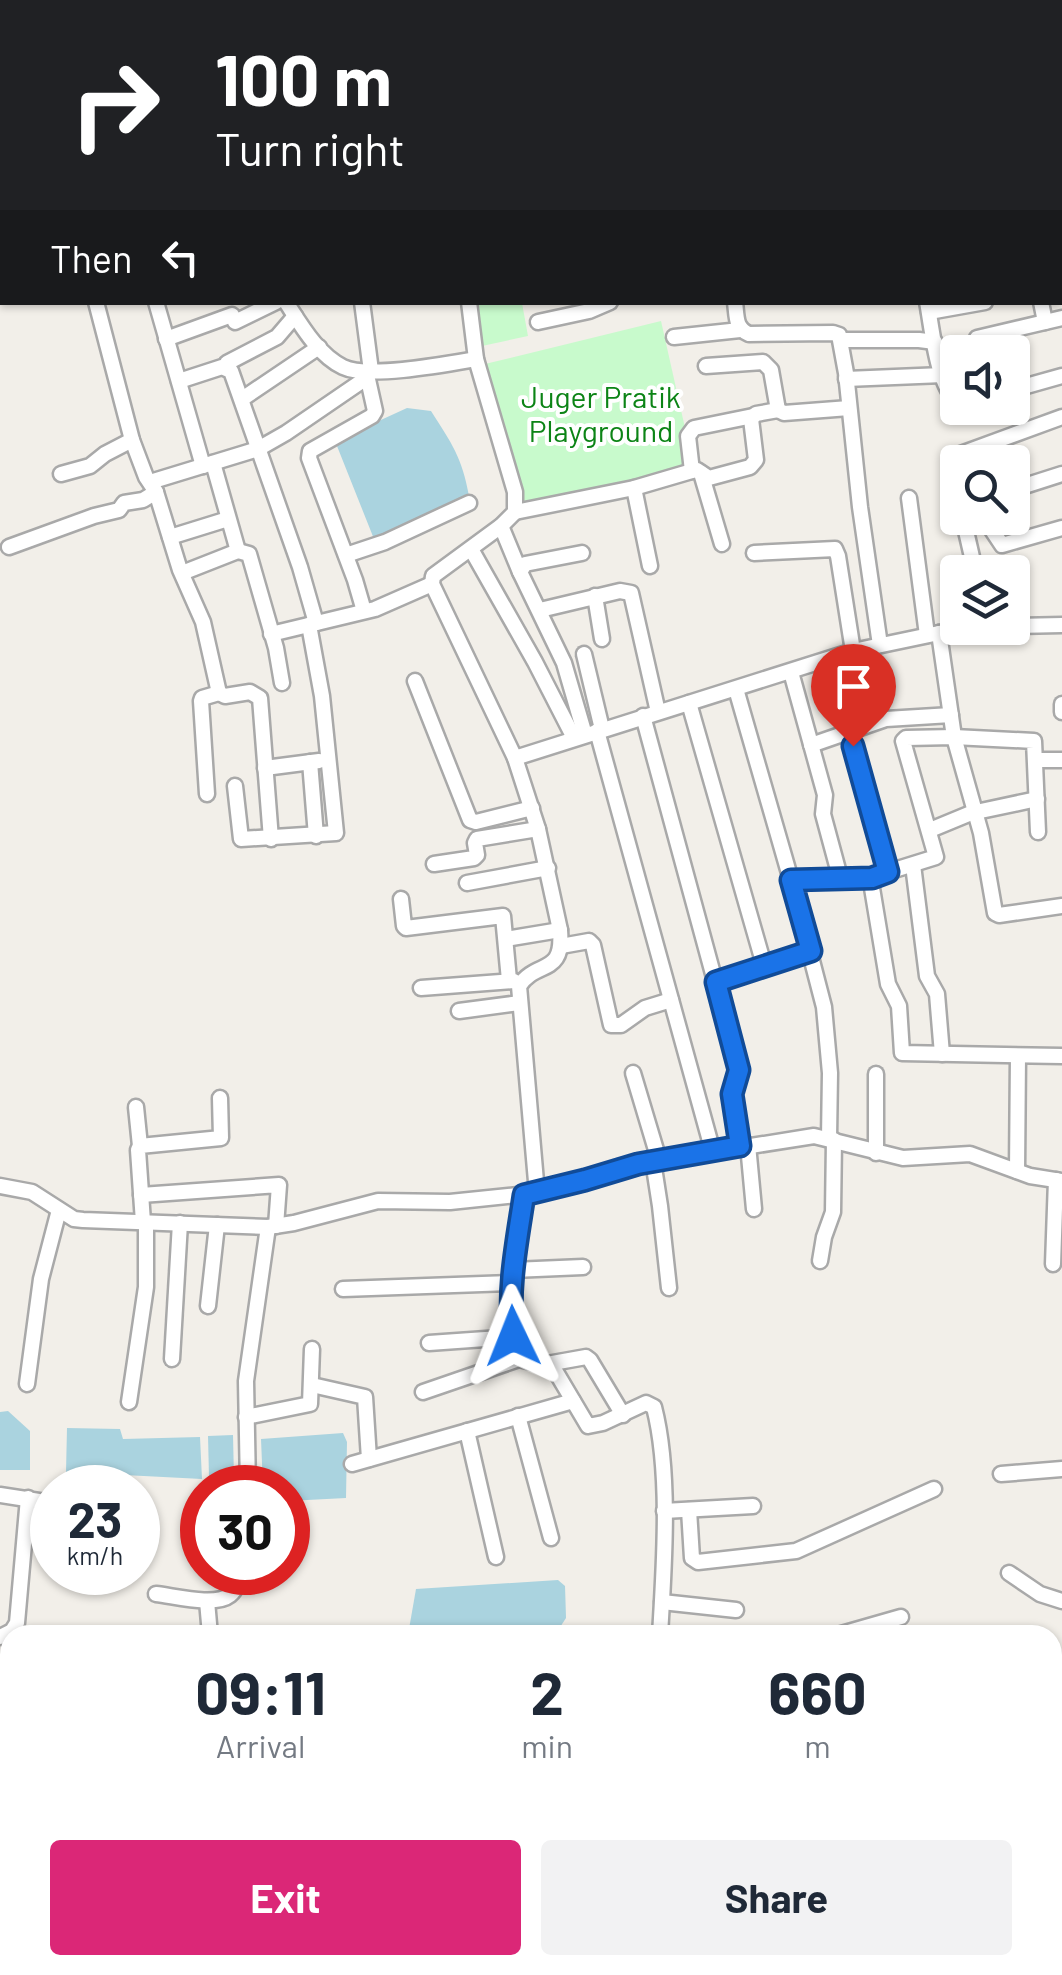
<!DOCTYPE html>
<html lang="en">
<head>
<meta charset="utf-8">
<style>
  body { margin:0; font-family:Barlow,sans-serif; background:#f2f2f3; color:#1f2937; height:100vh; display:flex; flex-direction:column; font-size:38px; white-space:nowrap }
  * { box-sizing:border-box; margin:0 }
  p { font-size:32px; color:#747a83 }
  .icon { flex:none; width:55px; height:55px; fill:none; stroke:currentColor; stroke-width:2; stroke-linecap:round; stroke-linejoin:round }
  .map { position:relative; flex:1; overflow:hidden }
  .side { position:absolute; left:0px; top:1625px; width:1062px; height:350px; display:flex; flex-direction:column; background:#fff; border-radius:30px 30px 0 0; box-shadow:0 2px 8px #0004 }
  .side>* { flex:none }
  .banner { position:absolute; left:0px; top:0px; width:1062px; height:305px; box-shadow:0 2px 8px #0004; background:#202124; color:#fff; overflow:hidden }
  .buttons { position:absolute; left:940px; top:335px; display:grid; gap:20px }
  .buttons a { display:grid; place-items:center; width:90px; height:90px; border-radius:10px; background:#fff; box-shadow:0 2px 8px #0004; font-size:50px }
  .speed { position:absolute; left:30px; top:1465px; display:flex; gap:20px; font-size:50px; font-weight:700; text-align:center }
  .speed>* { display:grid; place-content:center; width:130px; height:130px; border-radius:50%; background:#fff; box-shadow:0 2px 8px #0004; line-height:1 }
  .speed small { font-size:25px; font-weight:400 }
  .speed .limit { border:15px solid #d22; background:#fff; color:#111 }
  .pin { position:absolute; display:grid; place-items:center; width:85px; height:85px; color:#fff; margin:-102px -42px; border-radius:50% 50% 50% 0; rotate:-45deg; box-shadow:0 0 10px #0007 }
  .pin .icon { rotate:45deg }
  .me { position:absolute; width:110px; margin:-55px; rotate:358deg; stroke-linejoin:round; filter:drop-shadow(0 0 8px #0008) }
  .turn { display:flex; align-items:center; gap:35px; height:210px; padding:0 50px; font-size:45px }
  .turn .icon { width:130px; height:130px; stroke-width:2.5 }
  .turn b { display:block; font-size:70px; line-height:85px }
  .then { display:flex; align-items:center; height:95px; padding:0 50px; background:#0003; gap:20px; font-size:38px }
  .eta { display:flex; justify-content:space-evenly; align-items:center; height:170px; text-align:center }
  .eta b { font-size:60px; font-weight:700; line-height:70px }
  .cta { display:flex; gap:20px; margin-top:auto; padding:20px 50px }
  .cta a { flex:1; height:115px; border-radius:10px; background:#db2777; color:#fff; font-size:40px; font-weight:700; line-height:115px; text-align:center }
  .cta a+a { background:#f2f2f3; color:#1f2937 }
  .map>svg:first-child { display:block }
  .park { fill:#c8facc }
  .water { fill:#aad3df }
  .lines { fill:none; stroke-linecap:round; stroke-linejoin:round }
  .minor-casing { stroke:#a9a9a9; stroke-width:19 }
  .minor { stroke:#fff; stroke-width:14 }
  .route-casing { stroke:#114b97; stroke-width:25 }
  .route { stroke:#1a73e8; stroke-width:18 }
  .labels { text-anchor:middle; dominant-baseline:central; stroke-width:8; stroke-linejoin:round; paint-order:stroke }
  .park-label { font-size:30px; fill:#0c8416; stroke:#fff }
</style>
</head>
<body>
<div class="map">
<svg width="1062" height="1975" viewBox="0 0 1062 1975">
  <rect width="100%" height="100%" fill="#f2efe9"/>
  <g class="park">
    <polygon points="493,302 522,303 528,336 482,346 476,305"/>
    <polygon points="661,321 694,468 524,508 485,364"/>
  </g>
  <g class="water">
    <path d="M407 408 431 411C452 444 462 457 469 496L447 513 374 539 335 441Z"/>
    <polygon points="8,1411 30,1431 30,1470 0,1470 0,1412"/>
    <polygon points="67,1428 120,1429 123,1439 200,1437 202,1479 66,1472"/>
    <polygon points="343,1433 347,1442 346,1498 288,1501 288,1488 263,1487 261,1439"/>
    <polygon points="233,1435 234,1479 209,1477 208,1436"/>
    <polygon points="558,1580 565,1586 566,1618 555,1635 413,1635 409,1629 416,1589"/>
  </g>
  <g class="lines">
    <defs>
      <g id="minor">
        <polyline points="153,0 154,2"/>
        <polyline points="341,0 360,2"/>
        <polyline points="426,0 427,2"/>
        <polyline points="657,0 658,2"/>
        <polyline points="708,0 709,2"/>
        <polyline points="868,0 868,2"/>
        <polyline points="24,2 34,2"/>
        <polyline points="383,2 387,0"/>
        <polyline points="464,2 466,0"/>
        <polyline points="754,2 758,0"/>
        <polyline points="0,4 2,4"/>
        <polyline points="1060,74 1062,73"/>
        <polyline points="0,78 2,77"/>
        <polyline points="0,112 2,111"/>
        <polyline points="1060,123 1062,122"/>
        <polyline points="1060,200 1062,200"/>
        <polyline points="1060,241 1062,241"/>
        <polyline points="0,266 2,265"/>
        <polyline points="1060,267 1062,277"/>
        <polyline points="96,302 132,440 146,477 156,492 180,570 203,622 219,693 225,696 250,692 260,698 271,839"/>
        <polyline points="156,302 203,466"/>
        <path d="M286 302C301 325 318 355 343 367 368 379 447 364 476 359"/>
        <path d="M469 302 476 359 515 492V512L501 526 433 576 432 584 515 758 538 829 560 930C564 977 537 959 519 986L537 1193"/>
        <path d="M735 302C737 317 735 328 749 334L833 333 839 335 846 373 860 507 880 645"/>
        <path d="M927 302C932 328 937 387 958 402"/>
        <polyline points="1041,302 1045,322"/>
        <polyline points="929,312 985,302"/>
        <polyline points="235,322 276,302"/>
        <polyline points="538,322 589,311 610,302"/>
        <polyline points="674,337 740,330"/>
        <polyline points="977,338 1062,318"/>
        <polyline points="166,339 232,315"/>
        <polyline points="841,340 919,340 935,342"/>
        <polyline points="227,363 277,337 295,316"/>
        <polyline points="706,366 763,362 771,370 778,410 784,413 849,408"/>
        <polyline points="846,379 943,375"/>
        <polyline points="179,381 222,367 231,371 300,567 316,623"/>
        <polyline points="1012,390 1062,376"/>
        <polyline points="242,399 319,347"/>
        <polyline points="213,463 238,551"/>
        <polyline points="692,471 688,436 694,428 753,416"/>
        <polyline points="701,473 722,544"/>
        <polyline points="61,474 90,466 105,454 132,440"/>
        <polyline points="958,481 952,460 958,455 1062,417"/>
        <polyline points="150,482 258,449 286,433 362,381 371,371 362,302"/>
        <polyline points="634,488 650,566"/>
        <polyline points="1012,490 1062,474"/>
        <polyline points="909,498 927,635"/>
        <polyline points="515,512 634,488 692,471 697,470 709,478 750,467 756,460 751,419 756,414 778,410"/>
        <polyline points="963,518 972,557 972,572"/>
        <polyline points="984,518 1002,545 1062,528"/>
        <polyline points="501,526 520,572 564,663 585,735"/>
        <polyline points="170,537 228,519"/>
        <polyline points="9,547 94,516 119,510 124,503 143,500 156,492"/>
        <polyline points="471,549 535,662 574,738"/>
        <polyline points="754,553 835,549 838,556 853,651"/>
        <polyline points="346,555 385,542 469,503"/>
        <polyline points="520,572 525,564 582,553"/>
        <polyline points="182,573 238,551 249,554 276,648 282,683"/>
        <polyline points="595,596 602,639"/>
        <polyline points="540,610 620,591 631,593 658,712"/>
        <polyline points="364,611 355,580 309,458 310,451 372,416 375,411 367,375"/>
        <polyline points="1012,626 1062,625"/>
        <polyline points="939,633 954,737 981,833 995,913 999,915 1062,906"/>
        <polyline points="271,634 375,609 432,584"/>
        <polyline points="584,654 602,729"/>
        <polyline points="791,672 825,795 823,814 840,877"/>
        <polyline points="415,681 470,820 476,822 532,808"/>
        <polyline points="736,689 791,880 824,1007 830,1073 829,1138"/>
        <polyline points="689,703 764,965"/>
        <polyline points="1062,704 1062,712"/>
        <polyline points="643,716 738,1066 738,1075 733,1094 740,1147"/>
        <polyline points="597,731 713,1152"/>
        <polyline points="849,732 888,872"/>
        <polyline points="811,745 886,719 951,715"/>
        <polyline points="515,758 853,651 939,633 983,628"/>
        <polyline points="1036,760 1062,760"/>
        <polyline points="310,762 316,836"/>
        <polyline points="265,768 319,761"/>
        <polyline points="235,786 241,839 336,833 322,696 309,625"/>
        <polyline points="207,794 201,701 202,698 219,693"/>
        <polyline points="976,812 1037,799"/>
        <polyline points="930,830 976,811"/>
        <polyline points="1038,832 1034,741 954,737 906,738 903,741 936,857 875,876 871,882 888,984 899,1006 902,1053 1062,1056"/>
        <polyline points="434,864 474,858 477,855 475,843 477,839 538,829"/>
        <polyline points="913,865 927,976 937,994 942,1054"/>
        <polyline points="791,880 872,878"/>
        <polyline points="467,883 548,868"/>
        <polyline points="401,899 404,926 406,928 503,916 509,980"/>
        <polyline points="506,939 560,930"/>
        <polyline points="561,946 589,941 593,945 611,1025 621,1025 645,1008 671,1000"/>
        <polyline points="716,981 811,951"/>
        <polyline points="421,988 514,981"/>
        <polyline points="459,1011 519,1003"/>
        <polyline points="633,1073 659,1160"/>
        <polyline points="136,1107 140,1146"/>
        <polyline points="748,1145 754,1209"/>
        <polyline points="876,1153 876,1074"/>
        <polyline points="653,1161 660,1206 669,1288"/>
        <polyline points="1017,1171 1018,1056"/>
        <polyline points="0,1186 32,1192 74,1219 83,1220 268,1227 294,1223 378,1201 450,1202 537,1193 638,1164 814,1136 903,1158 970,1154 1030,1176 1062,1181"/>
        <polyline points="141,1195 279,1185 276,1226"/>
        <path d="M523 1195C516 1248 500 1307 519 1359L553 1367 588 1426 603 1423 646 1403 654 1407C671 1473 664 1567 660 1635"/>
        <polyline points="143,1222 138,1150 140,1146 221,1138 220,1098"/>
        <polyline points="820,1261 824,1237 833,1212 834,1140"/>
        <polyline points="1053,1264 1056,1180"/>
        <polyline points="513,1270 583,1267"/>
        <polyline points="343,1289 511,1283"/>
        <polyline points="208,1306 217,1225"/>
        <polyline points="429,1343 513,1337"/>
        <polyline points="172,1359 180,1223"/>
        <polyline points="547,1364 586,1357 590,1360 623,1415"/>
        <polyline points="27,1384 41,1279 59,1210"/>
        <polyline points="312,1385 365,1397 369,1459"/>
        <polyline points="423,1392 519,1359"/>
        <polyline points="129,1402 146,1287 146,1223"/>
        <polyline points="518,1416 551,1538"/>
        <polyline points="246,1417 310,1404 312,1349"/>
        <polyline points="467,1431 496,1557"/>
        <polyline points="352,1464 573,1401"/>
        <polyline points="1001,1474 1062,1469"/>
        <polyline points="248,1488 246,1381 268,1227"/>
        <polyline points="0,1495 52,1503"/>
        <polyline points="689,1510 692,1558 698,1562 796,1551 934,1489"/>
        <polyline points="664,1511 753,1506"/>
        <polyline points="1009,1573 1040,1594 1062,1601"/>
        <path d="M156 1594C175 1596 215 1607 230 1595 237 1589 239 1580 241 1572"/>
        <polyline points="207,1601 210,1635"/>
        <polyline points="662,1602 736,1610"/>
        <polyline points="838,1635 901,1617"/>
        <polyline points="0,1637 12,1631 17,1623 28,1498"/>
        <polyline points="0,1724 10,1725"/>
        <polyline points="0,1822 10,1820"/>
        <polyline points="580,1965 607,1975"/>
        <polyline points="816,1965 820,1975"/>
        <polyline points="930,1965 939,1975"/>
        <polyline points="57,1975 60,1965"/>
        <polyline points="160,1975 162,1965"/>
        <polyline points="469,1975 475,1965"/>
        <polyline points="745,1975 776,1965"/>
      </g>
    </defs>
    <use href="#minor" class="minor-casing"/>
    <use href="#minor" class="minor"/>
  </g>
  <g class="lines">
    <defs>
      <path id="route" d="M513 1336C507 1289 517 1242 524 1195L585 1180 638 1164 740 1146 732 1094 739 1070 716 982 811 951 791 880 872 878 888 872 853 746"/>
    </defs>
    <use href="#route" class="route-casing"/>
    <use href="#route" class="route"/>
  </g>
  <g class="labels">
    <g class="park-label">
      <text x="601" y="396">Juger Pratik<tspan x="601" dy="34">Playground</tspan></text>
    </g>
  </g>
</svg>
<div class="buttons">
<a><svg class="icon" aria-label="sound" viewBox="0 0 24 24"><path d="M4 9h4l5-4v14l-5-4H4zM17 9q2 3 0 6"/></svg></a>
<a><svg class="icon" aria-label="search" viewBox="0 0 24 24"><circle cx="10" cy="10" r="6"/><path d="M15 15l6 6"/></svg></a>
<a><svg class="icon" aria-label="layers" viewBox="0 0 24 24"><path d="M12 4l9 5-9 5-9-5zM3 14l9 5 9-5"/></svg></a>
</div>
<div class="speed"><div>23<small>km/h</small></div><div class="limit">30</div></div>
<div class="pin" style="left:853px;top:746px;background:#d93025"><svg class="icon" aria-label="arrive" viewBox="0 0 24 24"><path d="M6 21V4h12l-3 4 3 4H6"/></svg></div>
<svg class="me" style="left:513px;top:1336px" viewBox="-20 -20 40 40"><path d="M0-17L14 15 0 8-14 15z" fill="#1a73e8" stroke="#fff" stroke-width="4"/></svg>
<div class="banner">
<div class="turn"><svg class="icon" aria-label="right" viewBox="0 0 24 24"><path d="M7 20v-9h11M14 6l5 5-5 5"/></svg><div><b>100 m</b>Turn right</div></div>
<div class="then">Then<svg class="icon" aria-label="left" viewBox="0 0 24 24"><path d="M17 20v-9H6M10 6l-5 5 5 5"/></svg></div>
</div>
<section class="side">
<div class="eta">
<div><b>09:11</b><p>Arrival</p></div>
<div><b>2</b><p>min</p></div>
<div><b>660</b><p>m</p></div>
</div>
<div class="cta"><a>Exit</a><a>Share</a></div>
</section>
</div>
</body>
</html>
